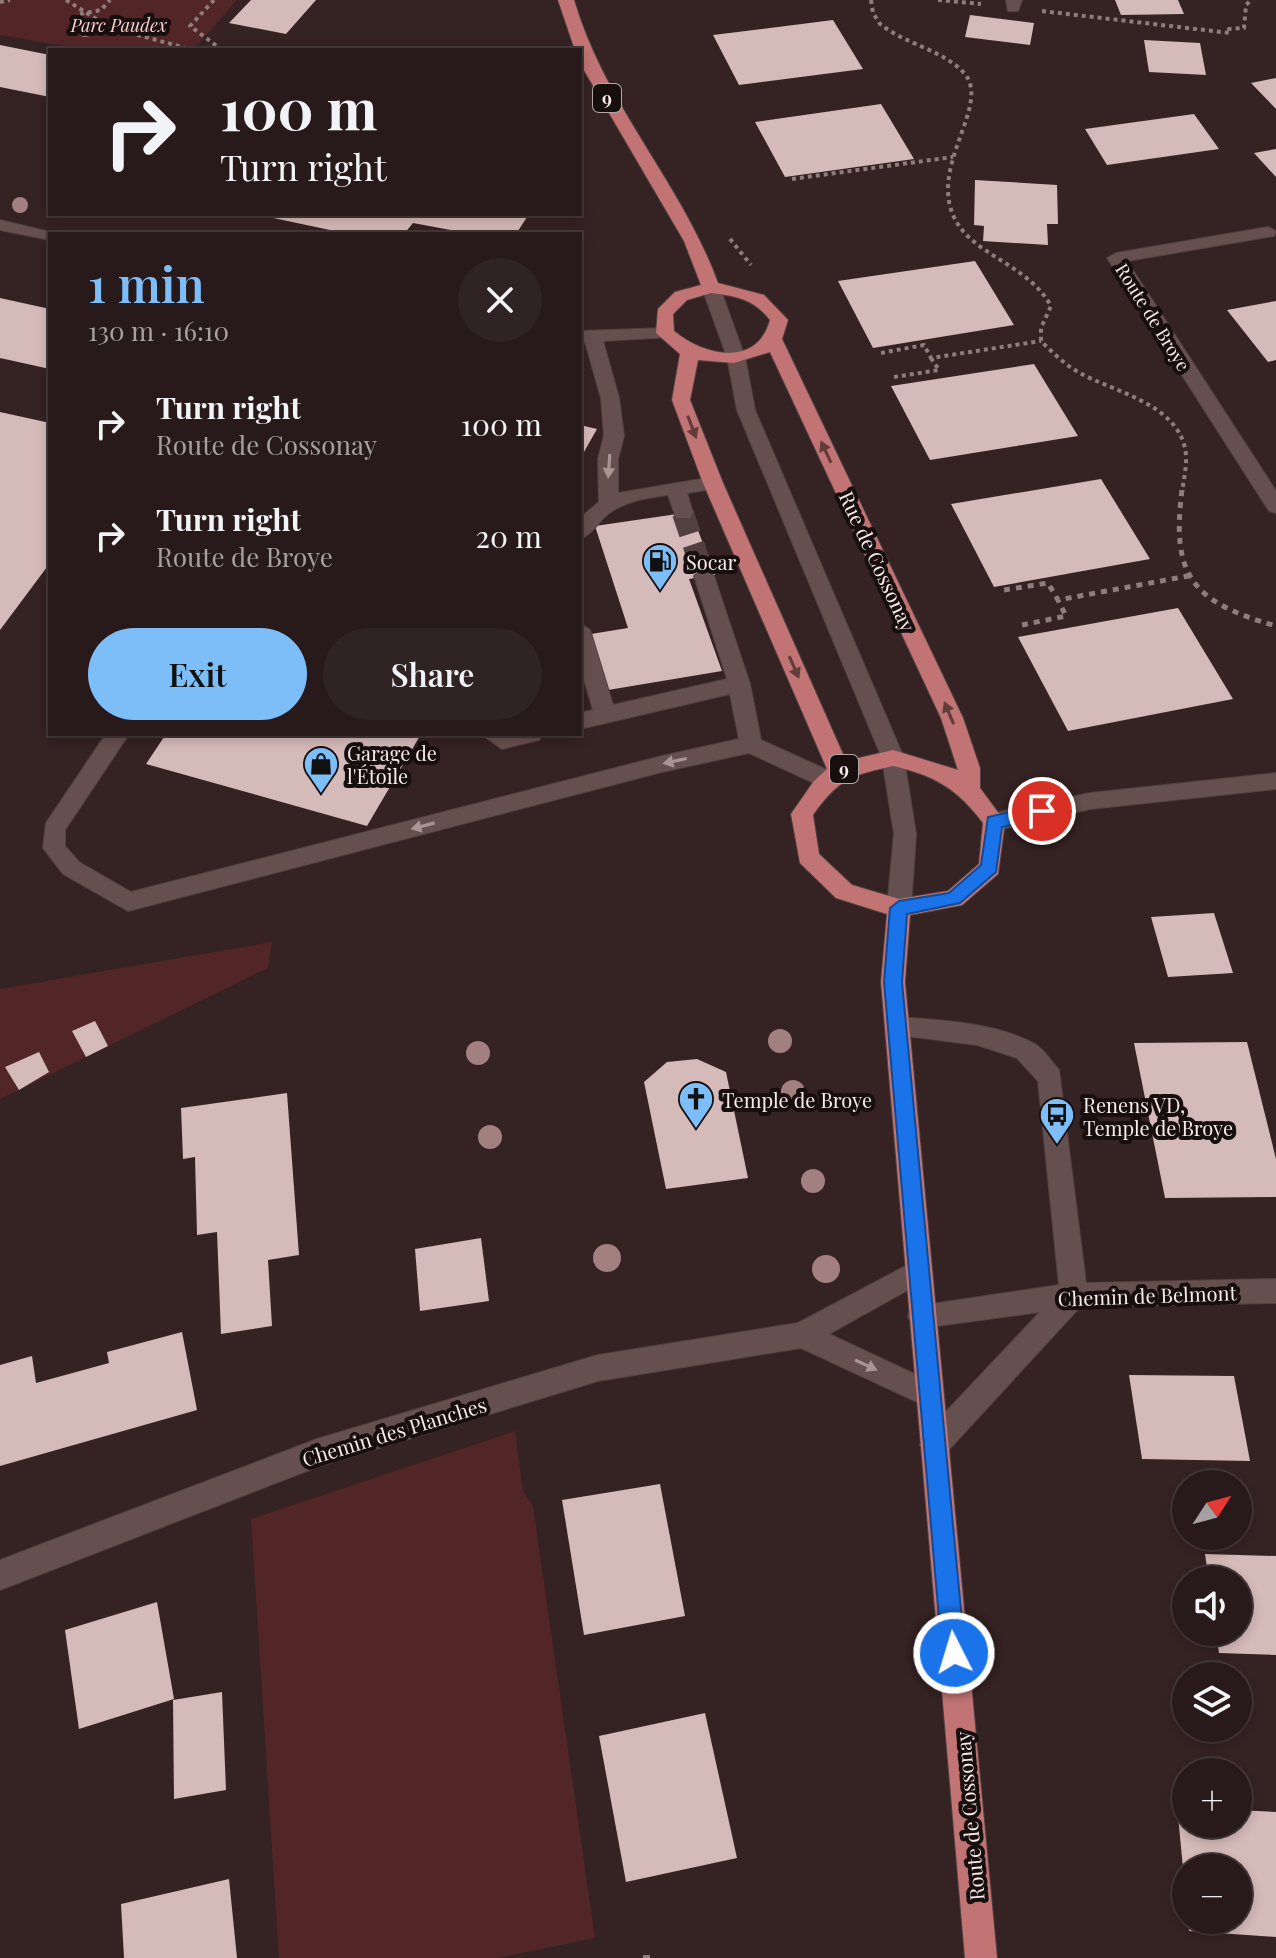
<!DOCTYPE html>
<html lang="en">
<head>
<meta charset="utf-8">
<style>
  body { margin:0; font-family:"Playfair Display",serif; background:#302323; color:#f1f3f6; height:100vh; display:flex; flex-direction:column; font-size:30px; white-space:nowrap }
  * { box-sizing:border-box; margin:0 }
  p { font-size:26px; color:#a5a1a2 }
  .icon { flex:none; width:44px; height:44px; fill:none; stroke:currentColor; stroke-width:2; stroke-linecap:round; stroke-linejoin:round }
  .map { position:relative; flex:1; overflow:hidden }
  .sheet { position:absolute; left:48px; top:232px; width:534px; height:504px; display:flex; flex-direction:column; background:#281a1a; border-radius:0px; box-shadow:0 4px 12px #0003,0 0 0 2px #443839 }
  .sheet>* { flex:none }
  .hud { position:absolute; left:48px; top:48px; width:534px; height:168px; border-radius:0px; box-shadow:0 4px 12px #0003,0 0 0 2px #443839; background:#281a1a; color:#f1f3f6; overflow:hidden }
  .needle { width:52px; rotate:54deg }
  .tools { position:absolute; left:1172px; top:1470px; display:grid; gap:16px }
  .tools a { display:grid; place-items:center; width:80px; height:80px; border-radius:50%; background:#281a1a; box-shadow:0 4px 12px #0003,0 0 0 2px #443839; font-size:40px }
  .pin { position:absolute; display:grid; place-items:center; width:68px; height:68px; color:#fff; margin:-34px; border:4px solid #fff; border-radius:50%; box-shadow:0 2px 8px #0007 }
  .me { position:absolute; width:88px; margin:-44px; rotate:355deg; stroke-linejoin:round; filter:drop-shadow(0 0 6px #0008) }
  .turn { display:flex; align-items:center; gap:28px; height:168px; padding:0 40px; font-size:36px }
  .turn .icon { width:104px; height:104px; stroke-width:2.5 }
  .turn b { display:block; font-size:56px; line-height:68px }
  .round { display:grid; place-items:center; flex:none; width:84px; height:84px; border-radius:42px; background:#302323 }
  .head { display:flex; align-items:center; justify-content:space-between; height:136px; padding:0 40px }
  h1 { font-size:48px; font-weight:600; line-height:60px; color:#7dbef9 }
  .action { display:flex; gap:16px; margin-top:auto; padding:16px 40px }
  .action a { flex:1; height:92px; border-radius:48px; background:#7dbef9; color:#111; font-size:32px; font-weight:600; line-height:92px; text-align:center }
  .action a+a { background:#302323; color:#f1f3f6 }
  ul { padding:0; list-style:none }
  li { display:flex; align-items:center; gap:24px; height:112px; padding:0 40px }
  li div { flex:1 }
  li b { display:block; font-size:30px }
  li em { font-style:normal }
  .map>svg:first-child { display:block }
  .green { fill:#522626 }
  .building { fill:#d4bab8 }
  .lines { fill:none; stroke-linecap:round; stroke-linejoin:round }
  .minor-tunnel { stroke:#524040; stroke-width:22; stroke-dasharray:22 11; stroke-linecap:butt }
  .minor-casing { stroke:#514140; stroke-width:2 }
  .major-casing { stroke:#514140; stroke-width:2 }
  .path-far2 { stroke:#8e7d7c; stroke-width:4; stroke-dasharray:4 4; stroke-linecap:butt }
  .path-far1 { stroke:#8e7d7c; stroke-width:5; stroke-dasharray:6 6; stroke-linecap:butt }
  .path { stroke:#8e7d7c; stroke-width:6; stroke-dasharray:7 7; stroke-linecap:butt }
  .minor { fill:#66504f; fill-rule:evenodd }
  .major { fill:#c17473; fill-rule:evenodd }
  .tree { fill:#a1807f }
  .oneway { fill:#633c3b }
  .oneway2 { fill:#a89594 }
  .route { fill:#1a73e8; stroke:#114b97; stroke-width:2 }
  .labels { text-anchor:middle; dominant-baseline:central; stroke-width:8; stroke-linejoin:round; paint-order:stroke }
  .far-park-label { font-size:18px; font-style:italic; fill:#facdcb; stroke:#170e0e }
  .shield { fill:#170e0e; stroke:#b4a8a7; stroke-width:2 }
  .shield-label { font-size:18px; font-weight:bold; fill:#f8eae9 }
  .far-street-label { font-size:18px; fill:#f8eae9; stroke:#170e0e }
  .poi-label { font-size:20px; fill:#f8eae9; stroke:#170e0e; text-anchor:start }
  .street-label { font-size:20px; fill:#f8eae9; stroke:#170e0e }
</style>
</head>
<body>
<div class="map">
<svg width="1276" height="1958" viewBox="0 0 1276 1958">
  <rect width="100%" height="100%" fill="#352222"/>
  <g class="green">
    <polygon points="0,0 237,0 193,50 86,50 0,35"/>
    <polygon points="272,942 268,968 0,1099 0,989"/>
    <polygon points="515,1431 523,1491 533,1506 595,1938 498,1958 279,1958 251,1519"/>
  </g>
  <g class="building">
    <polygon points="251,0 316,0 286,34 229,23"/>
    <polygon points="1115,0 1178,0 1184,14 1121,15"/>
    <polygon points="970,15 1034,23 1030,45 965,37"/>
    <polygon points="833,20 863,69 739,85 713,35"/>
    <polygon points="1144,40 1200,43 1206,75 1149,72"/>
    <polygon points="0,45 50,55 50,97 0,87"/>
    <polygon points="1276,78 1276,109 1251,83"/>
    <polygon points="881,104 914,159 785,177 755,122"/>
    <polygon points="1194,114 1219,149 1107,165 1085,129"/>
    <polygon points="1276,149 1276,177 1254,153"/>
    <polygon points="975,180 1057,185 1058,224 1047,224 1048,245 983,241 984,226 974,225"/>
    <polygon points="529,214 516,234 472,234 413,223 404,234 349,234 259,215"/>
    <polygon points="975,261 1014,325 873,348 838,281"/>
    <polygon points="0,298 50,309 50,369 0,358"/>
    <polygon points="1276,301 1276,360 1268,362 1227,310"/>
    <polygon points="1034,364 1078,436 930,460 891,386"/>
    <polygon points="0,412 50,423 50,563 0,630"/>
    <polygon points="580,425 597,429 580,459"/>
    <polygon points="1101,479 1150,559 994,587 951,504"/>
    <polygon points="691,512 715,575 689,579 722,671 608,690 591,634 628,628 595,526"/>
    <polygon points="1178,608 1233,699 1068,731 1018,637"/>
    <polygon points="166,734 421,734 367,826 146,764"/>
    <polygon points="1214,913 1233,973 1168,977 1151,917"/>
    <polygon points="95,1021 108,1046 86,1057 72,1031"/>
    <polygon points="1247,1042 1276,1159 1276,1197 1165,1198 1134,1043"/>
    <polygon points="39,1052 49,1072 19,1090 5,1067"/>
    <polygon points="697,1059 726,1072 748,1178 666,1189 644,1082 667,1062"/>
    <polygon points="287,1093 299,1255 268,1260 272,1326 221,1334 217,1232 197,1235 195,1157 183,1159 181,1108"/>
    <polygon points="481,1238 489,1301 420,1311 415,1249"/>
    <polygon points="182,1332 197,1410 0,1466 0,1365 32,1356 36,1383 109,1363 107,1352"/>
    <polygon points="1129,1375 1234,1376 1250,1461 1142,1459"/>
    <polygon points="660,1484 685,1616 584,1635 562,1500"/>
    <polygon points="1205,1554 1276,1556 1276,1655 1219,1653 1216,1632 1238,1632 1238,1580 1209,1580"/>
    <polygon points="157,1602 174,1699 79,1729 65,1630"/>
    <polygon points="222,1692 226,1790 174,1799 173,1700"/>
    <polygon points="705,1713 737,1858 626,1882 599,1736"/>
    <polygon points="1177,1805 1186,1806 1186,1824 1238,1824 1238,1810 1276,1812 1276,1937 1189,1931 1188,1920 1238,1920 1238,1868 1186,1868 1184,1879"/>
    <polygon points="229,1879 237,1958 124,1958 121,1904"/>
  </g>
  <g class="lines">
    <polyline class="minor-tunnel" points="683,513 704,576"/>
    <defs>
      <g id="minor">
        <polygon points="1006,0 1022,0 1018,11 1008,11"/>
        <polygon points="0,220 58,234 50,234 50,240 0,230"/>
        <polygon points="1268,227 1276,231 1274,236 1127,261 1276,491 1276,513 1269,511 1107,258 1116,253"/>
        <polygon points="711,283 720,288 745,357 755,410 904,758 916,834 911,908 907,914 891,914 887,908 894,834 882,758 737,410 727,357 702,288"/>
        <path d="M665 328 674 333 671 337 603 341 619 398 624 436 618 459V493L713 477 723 483 713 489 687 493 693 513 690 518H676L668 495C647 498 625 501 608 514 598 522 592 535 580 539V518L599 502 598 459 604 436 601 398 585 342 580 343V331Z"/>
        <polygon points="704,569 714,576 750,684 761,740 834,773 837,779 834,785 818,785 749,753 662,772 128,911 63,874 43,848 46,823 106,734 129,734 65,830 65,846 79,862 131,892 662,756 739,739 730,694 580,729 580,713 593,710 580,666 580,623 590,630 613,705 727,679 694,576"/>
        <polygon points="481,734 542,734 539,740 502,749"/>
        <polygon points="1276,773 1276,789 1090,809 994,831 986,828 983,822 986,816 994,813 1090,793"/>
        <path d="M899 1017C943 1021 993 1022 1033 1043 1043 1048 1051 1061 1059 1070L1086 1283 1276 1279V1303L1080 1307 944 1455 934 1458 924 1455 920 1445 924 1435 1040 1312 922 1328 912 1325 908 1316 912 1307 1059 1285 1038 1081 1017 1058 977 1045 890 1034 887 1027 890 1020Z"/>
        <polygon points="917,1260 926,1264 930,1272 926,1280 829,1334 940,1386 944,1395 940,1404 930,1408 801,1348 598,1381 317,1467 0,1590 0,1560 317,1439 598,1355 798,1323"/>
      </g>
      <path id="major" d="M558 0H574C605 106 681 182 718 283L764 295 788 320 782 339 963 718 980 768V788L1005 822 998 874 962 905 910 915 905 982 997 1958H965L881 982 887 914 836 898 800 863 791 814 814 781 827 769 703 483 672 400 680 354 656 333 658 309 675 292 701 285 684 241 581 65 580 50H575ZM711 293C736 296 754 299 770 320 757 368 704 356 674 331L673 314 687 300ZM770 352 941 718 958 770 893 750 846 761 723 483 690 400 698 360 734 363ZM893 766C934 775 958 789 983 823L979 864 948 891 899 899 852 885 819 854 813 815C838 779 852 775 893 766Z"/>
    </defs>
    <use href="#minor" class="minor-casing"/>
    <use href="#major" class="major-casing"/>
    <g class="path-far2">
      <polyline points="66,0 109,27 193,50"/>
      <polyline points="214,0 190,26 222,50"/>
      <path d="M871 0 873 13 880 24C905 44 943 50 964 73 992 104 929 165 954 217 971 255 1027 263 1051 306L1041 328V341C1053 353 1065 365 1080 373 1114 392 1175 403 1185 448 1188 462 1184 477 1182 492"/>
      <polyline points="938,0 981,4"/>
      <polyline points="0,2 10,0"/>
      <polyline points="1042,11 1230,33 1229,29 1244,28 1246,5 1251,0"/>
      <polyline points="80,14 101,10 110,0"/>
      <polyline points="792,179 953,157"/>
      <polyline points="730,239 751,265"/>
      <polyline points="881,353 924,345 931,358 1041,341"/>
      <polyline points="894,377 939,370 931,358"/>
    </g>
    <g class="path-far1">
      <path d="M1182 490C1171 576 1192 602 1276 626"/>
      <polyline points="1004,590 1048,583 1058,600 1188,576"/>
      <polyline points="1022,625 1066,616 1058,600"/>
    </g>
    <polyline class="path" points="643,1958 655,1958"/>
    <use href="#minor" class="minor"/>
    <use href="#major" class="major"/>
  </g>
  <g class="tree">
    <circle cx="85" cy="29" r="8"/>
    <circle cx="20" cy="205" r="8"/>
    <circle cx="780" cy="1041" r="12"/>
    <circle cx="478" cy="1053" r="12"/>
    <circle cx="793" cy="1092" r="12"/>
    <circle cx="490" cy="1137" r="12"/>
    <circle cx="813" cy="1181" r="12"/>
    <circle cx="607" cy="1258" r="14"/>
    <circle cx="826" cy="1269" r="14"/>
  </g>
  <defs><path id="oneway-solid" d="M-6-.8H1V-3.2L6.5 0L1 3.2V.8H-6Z" transform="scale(2)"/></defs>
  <g class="oneway">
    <use href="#oneway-solid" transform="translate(692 427) rotate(69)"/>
    <use href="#oneway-solid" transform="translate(826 452) rotate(-115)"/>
    <use href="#oneway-solid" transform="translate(794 667) rotate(66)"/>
    <use href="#oneway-solid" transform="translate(949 713) rotate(-113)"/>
  </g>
  <g class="oneway2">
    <use href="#oneway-solid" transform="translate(609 466) rotate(94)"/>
    <use href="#oneway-solid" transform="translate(675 761) rotate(168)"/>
    <use href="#oneway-solid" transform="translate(423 826) rotate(165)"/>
    <use href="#oneway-solid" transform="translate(866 1365) rotate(25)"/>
  </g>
  <polygon class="route" points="1042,805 1048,807 1048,816 1002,827 996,872 960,903 907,914 902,982 965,1653 962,1661 954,1665 946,1661 942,1653 884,982 890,908 899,901 949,893 981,865 988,817"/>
  <defs>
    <symbol id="fuel-pin" viewBox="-11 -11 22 30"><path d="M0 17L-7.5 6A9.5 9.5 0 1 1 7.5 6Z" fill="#7dbef9" stroke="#170e0e"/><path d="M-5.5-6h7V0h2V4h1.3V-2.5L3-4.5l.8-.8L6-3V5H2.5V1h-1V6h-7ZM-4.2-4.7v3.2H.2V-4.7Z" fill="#111"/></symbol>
    <symbol id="shop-pin" viewBox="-11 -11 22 30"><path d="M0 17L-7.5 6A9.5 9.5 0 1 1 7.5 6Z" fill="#7dbef9" stroke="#170e0e"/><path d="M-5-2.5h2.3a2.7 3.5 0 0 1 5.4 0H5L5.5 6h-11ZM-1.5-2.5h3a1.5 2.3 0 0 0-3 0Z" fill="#111"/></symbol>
    <symbol id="church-pin" viewBox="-11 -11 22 30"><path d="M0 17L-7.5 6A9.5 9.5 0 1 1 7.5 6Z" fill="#7dbef9" stroke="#170e0e"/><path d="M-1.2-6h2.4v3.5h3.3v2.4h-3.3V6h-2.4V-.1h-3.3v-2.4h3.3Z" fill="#111"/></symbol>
    <symbol id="bus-pin" viewBox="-11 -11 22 30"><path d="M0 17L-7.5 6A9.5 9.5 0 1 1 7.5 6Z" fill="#7dbef9" stroke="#170e0e"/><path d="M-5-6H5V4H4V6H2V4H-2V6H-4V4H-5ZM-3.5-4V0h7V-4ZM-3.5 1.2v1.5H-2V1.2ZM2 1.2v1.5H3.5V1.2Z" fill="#111"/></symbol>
  </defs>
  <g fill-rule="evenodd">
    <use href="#fuel-pin" x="640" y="541" width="40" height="54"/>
    <use href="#shop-pin" x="301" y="744" width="40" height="54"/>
    <use href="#church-pin" x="676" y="1079" width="40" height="54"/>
    <use href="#bus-pin" x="1037" y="1095" width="40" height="54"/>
  </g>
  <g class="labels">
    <g class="far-park-label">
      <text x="119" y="25">Parc Paudex</text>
    </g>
    <g class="shield">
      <rect x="593" y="84" width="28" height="28" rx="6"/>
      <rect x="830" y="755" width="28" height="28" rx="6"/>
    </g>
    <g class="shield-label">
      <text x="607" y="98">9</text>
      <text x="844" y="769">9</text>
    </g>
    <g class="far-street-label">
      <text transform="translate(1153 317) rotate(58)">Route de Broye</text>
    </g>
    <g class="poi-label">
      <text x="686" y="561">Socar</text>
      <text x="347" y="752">Garage de<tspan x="347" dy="23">l'Étoile</tspan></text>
      <text x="722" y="1099">Temple de Broye</text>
      <text x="1083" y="1104">Renens VD,<tspan x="1083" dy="23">Temple de Broye</tspan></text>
    </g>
    <g class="street-label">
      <text transform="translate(878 561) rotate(65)">Rue de Cossonay</text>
      <text transform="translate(1147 1295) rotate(-2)">Chemin de Belmont</text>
      <text transform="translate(394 1431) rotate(-17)">Chemin des Planches</text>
      <text transform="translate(969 1816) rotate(-95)">Route de Cossonay</text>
    </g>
  </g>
</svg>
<div class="tools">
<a><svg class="needle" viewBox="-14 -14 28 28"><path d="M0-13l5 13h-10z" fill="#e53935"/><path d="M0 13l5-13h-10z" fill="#a5a1a2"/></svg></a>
<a><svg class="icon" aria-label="sound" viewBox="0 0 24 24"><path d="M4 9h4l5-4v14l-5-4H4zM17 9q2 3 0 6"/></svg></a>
<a><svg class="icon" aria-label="layers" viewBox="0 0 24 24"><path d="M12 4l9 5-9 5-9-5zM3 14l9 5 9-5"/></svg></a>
<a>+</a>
<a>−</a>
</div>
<div class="pin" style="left:1042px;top:811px;background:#d93025"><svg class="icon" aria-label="arrive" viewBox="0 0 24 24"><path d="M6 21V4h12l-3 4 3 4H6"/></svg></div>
<svg class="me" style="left:954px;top:1653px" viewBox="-20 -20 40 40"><circle r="17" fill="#1a73e8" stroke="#fff" stroke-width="3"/><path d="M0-11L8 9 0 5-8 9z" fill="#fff"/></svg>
<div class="hud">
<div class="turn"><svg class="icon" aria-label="right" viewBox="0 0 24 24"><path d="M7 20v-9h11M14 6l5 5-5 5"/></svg><div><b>100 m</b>Turn right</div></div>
</div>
<section class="sheet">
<div class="head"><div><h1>1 min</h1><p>130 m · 16:10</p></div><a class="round"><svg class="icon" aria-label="close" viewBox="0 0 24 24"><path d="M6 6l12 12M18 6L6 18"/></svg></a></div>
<ul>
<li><svg class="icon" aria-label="right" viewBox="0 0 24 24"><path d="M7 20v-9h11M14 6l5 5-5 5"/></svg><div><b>Turn right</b><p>Route de Cossonay</p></div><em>100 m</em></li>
<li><svg class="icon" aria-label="right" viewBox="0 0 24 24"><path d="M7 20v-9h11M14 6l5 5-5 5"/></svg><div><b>Turn right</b><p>Route de Broye</p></div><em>20 m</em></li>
</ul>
<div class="action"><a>Exit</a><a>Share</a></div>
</section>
</div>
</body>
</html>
